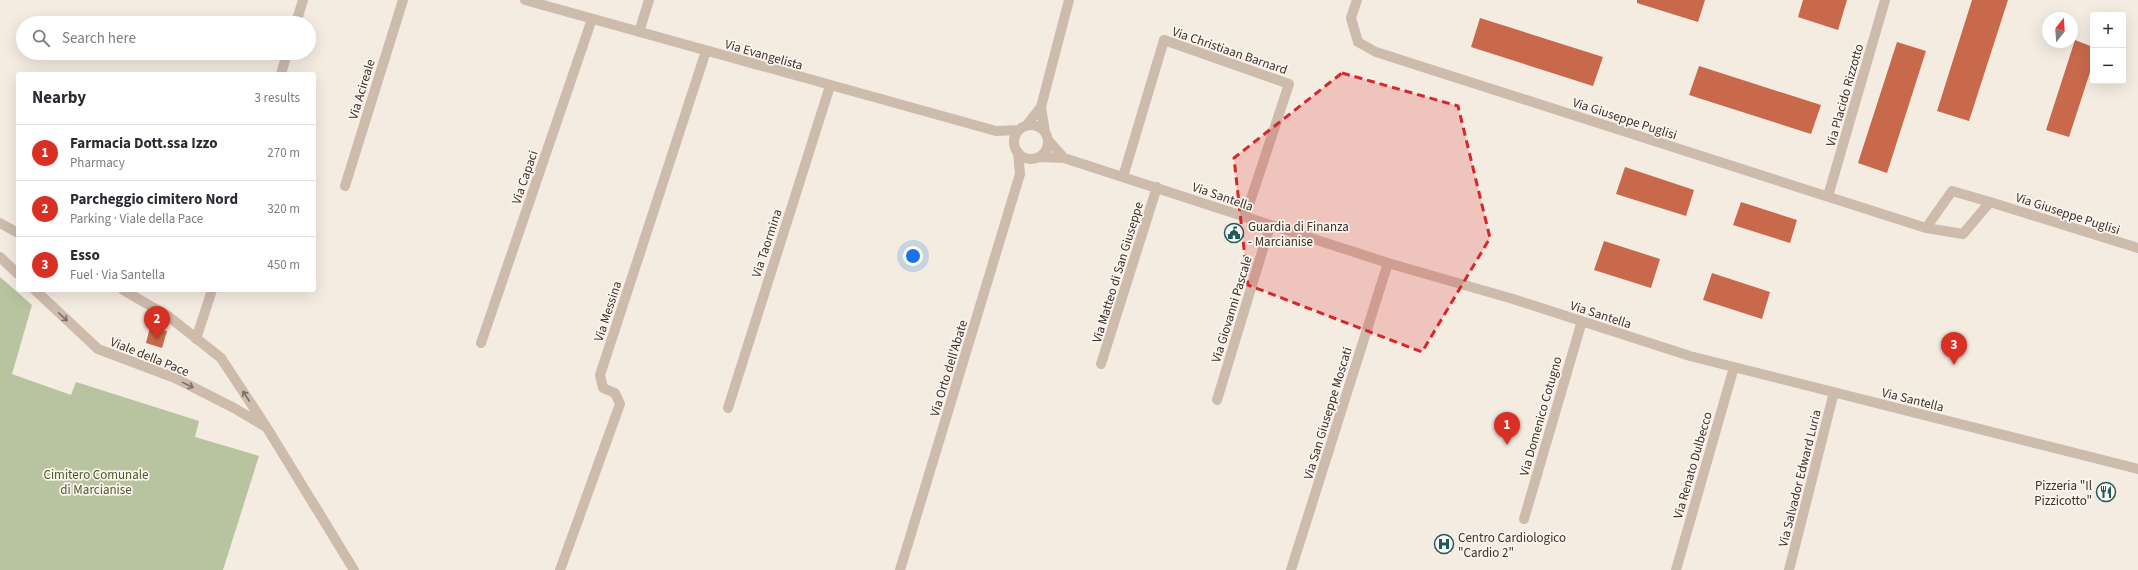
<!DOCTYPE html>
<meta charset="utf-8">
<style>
:root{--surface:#fff;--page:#f7f7f7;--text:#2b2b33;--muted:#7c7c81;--line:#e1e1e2;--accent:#d93025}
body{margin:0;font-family:"Source Sans 3",sans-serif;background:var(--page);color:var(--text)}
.controls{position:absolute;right:12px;top:12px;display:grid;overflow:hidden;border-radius:4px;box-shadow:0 4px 16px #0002}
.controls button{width:36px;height:36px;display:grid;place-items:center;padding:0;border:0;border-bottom:1px solid var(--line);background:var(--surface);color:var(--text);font:20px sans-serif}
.compass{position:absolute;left:2042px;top:12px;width:36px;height:36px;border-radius:50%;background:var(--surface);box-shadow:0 4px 16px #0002;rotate:17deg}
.you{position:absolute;left:913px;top:256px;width:14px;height:14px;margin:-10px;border:3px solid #fff;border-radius:50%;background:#1a73e8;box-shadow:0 0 0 6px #1a73e833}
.badge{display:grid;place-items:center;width:26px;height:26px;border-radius:50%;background:var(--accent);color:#fff;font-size:13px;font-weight:700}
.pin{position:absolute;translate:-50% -33px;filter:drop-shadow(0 1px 2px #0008)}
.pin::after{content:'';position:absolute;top:21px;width:14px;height:12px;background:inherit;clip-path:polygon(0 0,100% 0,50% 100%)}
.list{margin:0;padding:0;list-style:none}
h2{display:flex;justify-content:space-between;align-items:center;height:52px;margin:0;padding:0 16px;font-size:17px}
h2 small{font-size:13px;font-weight:400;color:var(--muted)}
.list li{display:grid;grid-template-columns:26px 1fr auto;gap:12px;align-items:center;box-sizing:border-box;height:56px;padding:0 16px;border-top:1px solid var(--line)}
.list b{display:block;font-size:15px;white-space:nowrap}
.list p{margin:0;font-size:13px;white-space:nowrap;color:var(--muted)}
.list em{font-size:13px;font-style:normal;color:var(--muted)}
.icon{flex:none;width:22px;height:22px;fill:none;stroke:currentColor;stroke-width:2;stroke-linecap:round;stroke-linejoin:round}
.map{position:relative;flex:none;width:2138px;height:570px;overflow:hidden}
.search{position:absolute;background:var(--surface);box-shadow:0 4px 16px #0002;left:16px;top:16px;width:300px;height:44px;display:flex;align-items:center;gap:10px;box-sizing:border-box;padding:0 14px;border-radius:22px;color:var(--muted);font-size:15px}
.panel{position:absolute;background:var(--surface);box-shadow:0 4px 16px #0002;left:16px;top:72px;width:300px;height:220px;border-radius:4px}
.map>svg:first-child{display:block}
.green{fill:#b8c4a0}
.building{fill:#c8694b}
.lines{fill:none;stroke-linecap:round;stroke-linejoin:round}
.minor{stroke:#cdbbac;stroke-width:10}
.tertiary{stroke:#cdbbac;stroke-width:10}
.oneway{stroke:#7d6f65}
.marked{fill:#d62828;fill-opacity:0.2;stroke:#d62828;stroke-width:3;stroke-dasharray:8 5;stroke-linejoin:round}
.labels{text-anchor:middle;stroke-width:3.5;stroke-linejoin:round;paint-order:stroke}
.street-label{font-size:13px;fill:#3b302b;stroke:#fbf5ee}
.poi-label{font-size:13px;fill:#3b302b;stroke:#fbf5ee;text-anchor:start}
.park-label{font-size:13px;fill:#4a5a2e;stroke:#fbf5ee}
</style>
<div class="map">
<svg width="2138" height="570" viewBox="0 0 2138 570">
<rect width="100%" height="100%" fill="#f4ebe1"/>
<path class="green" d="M0,277l32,28 -20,69 59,21 5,-13 123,39 -4,16 64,19 -36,114h-223z"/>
<path class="building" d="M1637,0h68l-7,22 -61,-19z
M1803,0h44l-9,30 -40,-13z
M1972,0h36l-39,121 -32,-10z
M1480,18l123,39 -10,29 -122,-39z
M2075,40l18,7v16l-24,74 -23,-7z
M1897,42l29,9 -39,122 -29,-10z
M1699,66l122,39 -10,29 -122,-39z
M1625,167l69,23 -8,26 -70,-22z
M1741,202l56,18 -7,23 -57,-18z
M1604,241l56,18 -9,29 -57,-18z
M1712,273l58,19 -8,27 -59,-19z
M150,327l17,4 -5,17 -16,-5z"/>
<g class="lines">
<path class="minor" d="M525,0l471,131 23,-1
M1357,0l-6,18 7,24 18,10 550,176
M296,23l7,-23
M639,32l10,-32
M281,74l6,-21
M1041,107l4,25
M1014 142a17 17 0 1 1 34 0a17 17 0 1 1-34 0Z
M1026,126l15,-19 28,-107
M1048,140l16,18
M1040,157l24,1 324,105 125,36 177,57 448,113
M1123,177l41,-137 125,44 -44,133
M345,186l58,-186
M1952,191l38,11 -27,32 -37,-6z
M1828,196l57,-196
M1990,202l148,46
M196,339l16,-49
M481,343l111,-324
M1101,364l56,-177
M1217,400l53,-174
M728,408l102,-322
M1524,519l58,-198
M560,570l60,-166 -5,-11 -12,-5 -3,-13 106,-324
M900,570l120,-396 -2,-22
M1291,570l97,-307
M1676,570l58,-203
M1789,570l45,-178"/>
<path class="tertiary" d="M0,223l18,10
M0,257l18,17
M35,290l63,59 77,29 59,30 30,18
M123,290l45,26 53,42 46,70 87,142"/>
</g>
<defs><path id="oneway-shaft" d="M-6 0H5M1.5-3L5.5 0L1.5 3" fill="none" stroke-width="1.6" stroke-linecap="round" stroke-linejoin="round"/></defs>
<g class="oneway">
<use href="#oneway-shaft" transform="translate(63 317) rotate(43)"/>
<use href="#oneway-shaft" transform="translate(188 385) rotate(26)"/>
<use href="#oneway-shaft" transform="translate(246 396) rotate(-123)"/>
</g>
<path class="marked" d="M1342,73l116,33 32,132 -68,114 -174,-67 -14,-127z"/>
<defs>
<symbol id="civic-ring" viewBox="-11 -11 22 22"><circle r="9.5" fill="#fbf5ee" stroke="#1f5a5e" stroke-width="1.5"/><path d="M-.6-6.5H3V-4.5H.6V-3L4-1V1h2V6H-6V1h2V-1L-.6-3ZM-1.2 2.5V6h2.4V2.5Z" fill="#1f5a5e"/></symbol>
<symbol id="restaurant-ring" viewBox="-11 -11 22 22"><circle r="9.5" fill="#fbf5ee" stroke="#1f5a5e" stroke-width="1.5"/><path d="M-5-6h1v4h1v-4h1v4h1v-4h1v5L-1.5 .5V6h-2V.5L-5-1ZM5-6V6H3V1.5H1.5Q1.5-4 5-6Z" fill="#1f5a5e"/></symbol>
<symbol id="hospital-ring" viewBox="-11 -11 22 22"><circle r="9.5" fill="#fbf5ee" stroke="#1f5a5e" stroke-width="1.5"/><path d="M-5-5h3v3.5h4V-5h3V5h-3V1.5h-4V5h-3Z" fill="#1f5a5e"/></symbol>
</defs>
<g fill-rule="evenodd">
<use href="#civic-ring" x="1223" y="222" width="22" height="22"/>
<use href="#restaurant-ring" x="2095" y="481" width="22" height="22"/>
<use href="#hospital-ring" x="1433" y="533" width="22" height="22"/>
</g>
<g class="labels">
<g class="street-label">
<text transform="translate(1230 50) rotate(19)" y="5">Via Christiaan Barnard</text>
<text transform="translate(764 54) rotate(16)" y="5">Via Evangelista</text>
<text transform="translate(361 89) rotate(-73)" y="5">Via Acireale</text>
<text transform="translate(1844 95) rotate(-74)" y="5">Via Placido Rizzotto</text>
<text transform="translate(1625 118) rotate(18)" y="5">Via Giuseppe Puglisi</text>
<text transform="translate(524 177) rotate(-71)" y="5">Via Capaci</text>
<text transform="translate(1223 196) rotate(19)" y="5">Via Santella</text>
<text transform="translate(2068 213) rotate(18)" y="5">Via Giuseppe Puglisi</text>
<text transform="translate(766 243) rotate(-72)" y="5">Via Taormina</text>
<text transform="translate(1117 272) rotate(-73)" y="5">Via Matteo di San Giuseppe</text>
<text transform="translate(1231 309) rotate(-73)" y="5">Via Giovanni Pascale</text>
<text transform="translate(607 311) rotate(-72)" y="5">Via Messina</text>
<text transform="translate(1601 314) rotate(18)" y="5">Via Santella</text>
<text transform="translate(150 356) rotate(22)" y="5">Viale della Pace</text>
<text transform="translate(948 368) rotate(-73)" y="5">Via Orto dell'Abate</text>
<text transform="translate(1913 399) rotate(14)" y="5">Via Santella</text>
<text transform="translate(1327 413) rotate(-73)" y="5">Via San Giuseppe Moscati</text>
<text transform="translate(1540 416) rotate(-74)" y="5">Via Domenico Cotugno</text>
<text transform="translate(1692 465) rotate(-74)" y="5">Via Renato Dulbecco</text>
<text transform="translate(1799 478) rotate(-76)" y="5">Via Salvador Edward Luria</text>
</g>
<g class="poi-label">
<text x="1248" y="231">Guardia di Finanza<tspan x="1248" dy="15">- Marcianise</tspan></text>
<text x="2092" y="490" text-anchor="end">Pizzeria "Il<tspan x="2092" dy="15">Pizzicotto"</tspan></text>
<text x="1458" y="542">Centro Cardiologico<tspan x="1458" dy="15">"Cardio 2"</tspan></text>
</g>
<g class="park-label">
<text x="96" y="479">Cimitero Comunale<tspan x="96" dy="15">di Marcianise</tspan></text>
</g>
</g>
</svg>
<div class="controls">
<button>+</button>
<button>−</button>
</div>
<svg class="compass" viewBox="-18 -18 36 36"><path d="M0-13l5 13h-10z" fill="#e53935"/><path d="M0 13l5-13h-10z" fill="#7c7c81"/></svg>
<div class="you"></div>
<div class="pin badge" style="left:1507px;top:445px">1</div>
<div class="pin badge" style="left:157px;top:339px">2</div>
<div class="pin badge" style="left:1954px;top:365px">3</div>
<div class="search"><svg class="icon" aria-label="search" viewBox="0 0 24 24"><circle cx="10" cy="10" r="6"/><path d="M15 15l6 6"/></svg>Search here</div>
<section class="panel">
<h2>Nearby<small>3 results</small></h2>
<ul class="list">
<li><span class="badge">1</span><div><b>Farmacia Dott.ssa Izzo</b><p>Pharmacy</p></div><em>270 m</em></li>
<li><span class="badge">2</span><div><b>Parcheggio cimitero Nord</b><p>Parking · Viale della Pace</p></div><em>320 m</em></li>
<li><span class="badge">3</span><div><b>Esso</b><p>Fuel · Via Santella</p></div><em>450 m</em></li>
</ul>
</section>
</div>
